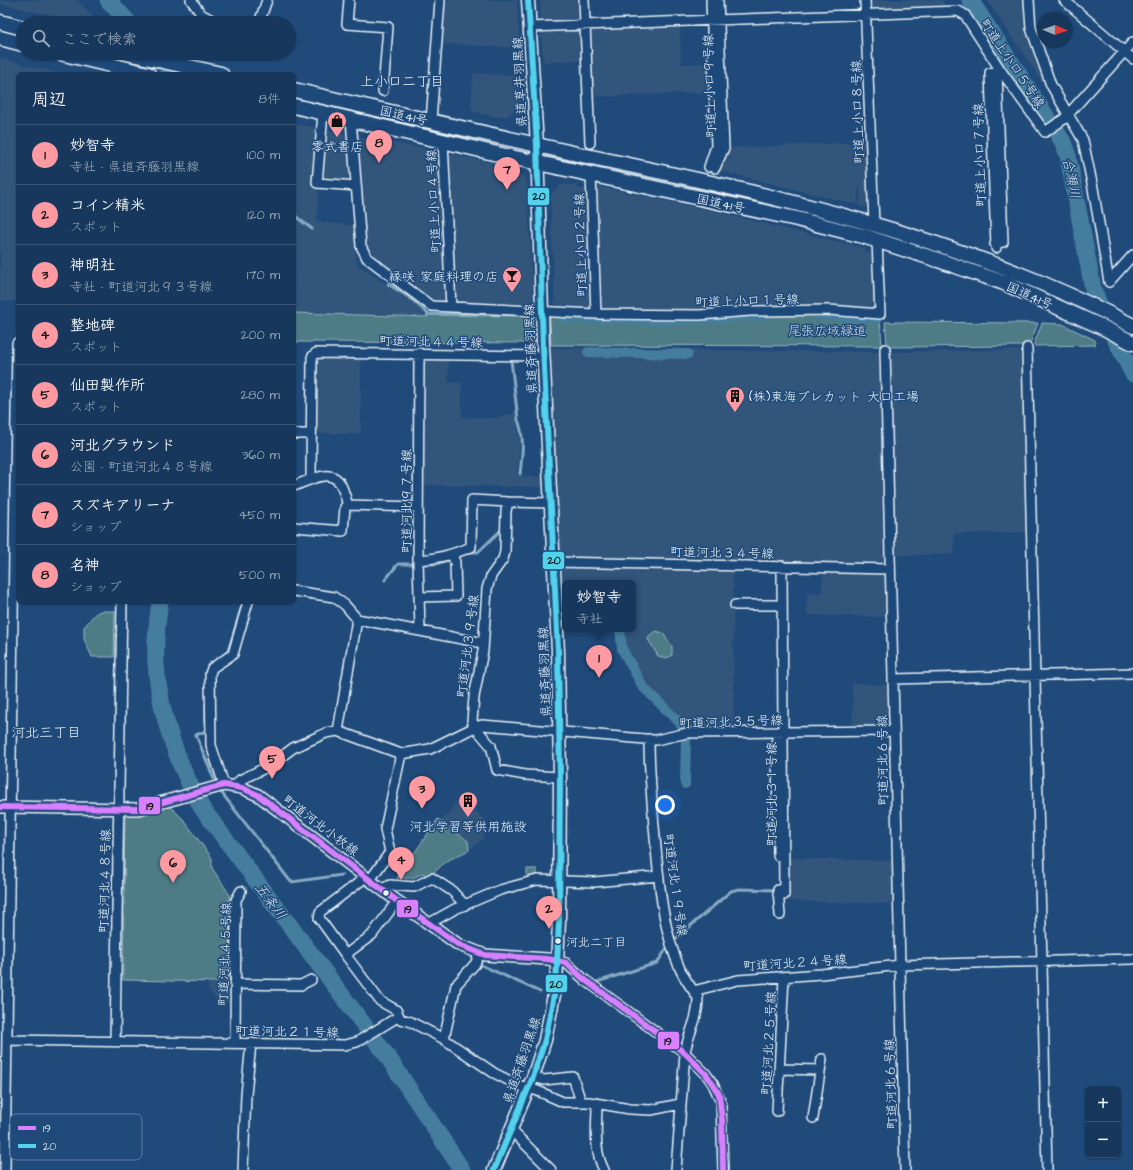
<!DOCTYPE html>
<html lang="ja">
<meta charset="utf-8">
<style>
:root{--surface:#17385c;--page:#244365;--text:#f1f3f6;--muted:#9eacbb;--line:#365272;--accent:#ff9aa2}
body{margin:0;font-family:"Architects Daughter","Klee One",sans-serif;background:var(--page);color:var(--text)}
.controls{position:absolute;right:12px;bottom:12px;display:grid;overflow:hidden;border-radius:6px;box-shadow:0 1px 3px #0004}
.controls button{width:36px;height:36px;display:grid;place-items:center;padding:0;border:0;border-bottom:1px solid var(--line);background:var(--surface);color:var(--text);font:20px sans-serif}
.compass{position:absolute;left:1037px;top:12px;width:36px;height:36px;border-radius:50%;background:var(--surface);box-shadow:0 1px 3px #0004;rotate:92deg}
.you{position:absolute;left:665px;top:805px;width:14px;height:14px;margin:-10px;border:3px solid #fff;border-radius:50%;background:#1a73e8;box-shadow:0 0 0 6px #1a73e833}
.badge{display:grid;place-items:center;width:26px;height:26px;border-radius:50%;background:var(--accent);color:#111;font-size:13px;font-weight:700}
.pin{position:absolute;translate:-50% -33px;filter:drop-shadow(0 1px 2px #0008)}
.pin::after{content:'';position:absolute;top:21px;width:14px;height:12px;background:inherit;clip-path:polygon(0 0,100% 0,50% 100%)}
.popup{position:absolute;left:562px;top:580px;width:74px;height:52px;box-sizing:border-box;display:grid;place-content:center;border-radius:6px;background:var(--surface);filter:drop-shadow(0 1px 3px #0005);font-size:13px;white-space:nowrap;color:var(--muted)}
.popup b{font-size:15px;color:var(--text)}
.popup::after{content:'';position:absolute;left:50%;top:100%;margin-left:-8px;border:8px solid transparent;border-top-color:var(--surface)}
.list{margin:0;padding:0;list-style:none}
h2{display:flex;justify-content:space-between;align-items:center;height:52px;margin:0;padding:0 16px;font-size:17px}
h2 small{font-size:13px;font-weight:400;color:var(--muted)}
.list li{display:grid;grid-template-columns:26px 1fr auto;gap:12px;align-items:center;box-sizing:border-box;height:60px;padding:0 16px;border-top:1px solid var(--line)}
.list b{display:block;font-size:15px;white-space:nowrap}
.list p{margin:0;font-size:13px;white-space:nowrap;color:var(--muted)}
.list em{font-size:13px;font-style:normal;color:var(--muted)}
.icon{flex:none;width:22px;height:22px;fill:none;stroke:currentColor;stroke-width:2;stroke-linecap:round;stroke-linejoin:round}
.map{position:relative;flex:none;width:1133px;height:1170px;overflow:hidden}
.search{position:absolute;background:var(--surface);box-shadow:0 1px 3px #0004;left:16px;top:16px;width:280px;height:44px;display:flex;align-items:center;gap:10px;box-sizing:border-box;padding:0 14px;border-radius:22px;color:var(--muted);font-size:15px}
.panel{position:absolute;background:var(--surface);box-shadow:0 1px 3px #0004;left:16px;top:72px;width:280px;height:532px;border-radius:6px}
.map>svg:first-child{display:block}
.built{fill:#32557c}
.green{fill:#4e7c86;stroke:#9bb6bf}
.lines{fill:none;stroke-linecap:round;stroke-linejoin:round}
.stream{stroke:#86abc2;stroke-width:3}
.canal{stroke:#457d9e;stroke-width:10}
.river{stroke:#457d9e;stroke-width:17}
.minor-casing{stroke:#e8f1f8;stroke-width:12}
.tertiary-casing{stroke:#e8f1f8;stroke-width:14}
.secondary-casing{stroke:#e8f1f8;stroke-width:15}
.trunk-casing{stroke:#e8f1f8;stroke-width:17}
.minor{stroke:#1f4a7a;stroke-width:9}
.tertiary{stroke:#1f4a7a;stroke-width:11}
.secondary{stroke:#1f4a7a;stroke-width:12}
.trunk{stroke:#1f4a7a;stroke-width:14}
.bus-1-casing{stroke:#1f4a7a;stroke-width:9}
.bus-2-casing{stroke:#1f4a7a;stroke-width:9}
.bus-1{stroke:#d880ff;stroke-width:6}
.bus-2{stroke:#53d2ee;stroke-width:6}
.bus-dot{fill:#e8f1f8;stroke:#1f4a7a;stroke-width:1.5}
.labels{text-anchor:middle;stroke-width:3;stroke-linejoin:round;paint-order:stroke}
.bus-label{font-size:12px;fill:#e8f1f8;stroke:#1f4a7a;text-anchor:start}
.street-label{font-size:13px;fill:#e8f1f8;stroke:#1f4a7a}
.poi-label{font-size:13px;fill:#e8f1f8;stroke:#1f4a7a}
.park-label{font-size:13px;fill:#d1dfe7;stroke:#1f4a7a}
.neighbourhood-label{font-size:14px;fill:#e8f1f8;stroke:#1f4a7a}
.water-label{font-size:14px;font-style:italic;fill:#d0e0ea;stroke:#1f4a7a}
.key{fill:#1f4a7a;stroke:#5b7ca0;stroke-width:1}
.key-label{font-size:11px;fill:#e8f1f8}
.line-badge{stroke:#1f4a7a;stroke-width:1.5}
.pale-badge-label{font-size:11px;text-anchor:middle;font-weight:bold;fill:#111}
</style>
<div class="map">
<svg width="1133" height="1170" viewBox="0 0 1133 1170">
<rect width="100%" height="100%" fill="#1f4a7a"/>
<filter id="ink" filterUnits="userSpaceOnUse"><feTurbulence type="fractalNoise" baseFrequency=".025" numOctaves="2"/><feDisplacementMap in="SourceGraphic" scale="8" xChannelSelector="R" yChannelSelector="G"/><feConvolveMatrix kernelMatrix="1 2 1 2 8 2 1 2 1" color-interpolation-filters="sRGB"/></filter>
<g filter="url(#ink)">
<path class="built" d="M0,0h77l18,19 -4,4h-4l-24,-5 -63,-14z
M446,0h71l3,48 -77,-4z
M540,0h41l1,21 -41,1z
M869,0h73l3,6 -74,3 -2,-2z
M987,0h37l4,35 21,57z
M680,26l1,38 30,-1 1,29 -121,5 -3,-65 3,-3z
M580,29l2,1 2,30 -41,2 -2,-31z
M0,58l60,16h-42v227h-18z
M473,73l49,3 1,22 -5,9 -10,9 -12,1 -25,-6z
M294,124l24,4 -5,59 6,1 -2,33 38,5 2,38 52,36 20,17 -135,-4z
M327,130l19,4 2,2 3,41 -4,5 -21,-2 -3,-5z
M360,137l78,14 2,3 7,145 -4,3 -8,-1 -58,-42 -12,-19 -8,-100z
M866,142l2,66 -8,-2v-18h-2v17l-142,-35 11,-22z
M451,154l64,14 12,13 6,119 -4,4 -67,-2 -6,-6 -8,-140z
M560,185h17v3l17,3 1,-5 105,22 165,40v3l9,4 3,53 -2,3 -159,1 -161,-2 -5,-115z
M550,348l331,4 136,-2 5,5 6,177 -74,2v20l-67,2v9l-328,-6z
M320,356l41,1v77l-44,-1v-74z
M426,358l23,1 -1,23 14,1v34l32,1 21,-5 5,29 -3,34 25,1v10l-119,-2 1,-125z
M560,564l52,1 1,3 120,-1 1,160h-47l-44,-42 -20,-36 -2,-20h12v-46h-68v7h-4z
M823,570l61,2 3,3 1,42 -81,-2v-22h15z
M852,683l38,2 1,39 -3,4 -35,1z
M459,799l27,21 -3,19 -14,11 -1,-9 -26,-20z
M787,858l108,3 1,43 -109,-3z
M223,977l4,5h2v21h-9l-12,-14v-8l9,1z"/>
<path class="green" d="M294,313l134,4 -2,-2 107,1 2,27 -241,-1z
M827,315l53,4 2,27 -331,-1 -1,-28 129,4 37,-1 36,-4z
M885,322l153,1 -9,23 -138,1 -4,-3z
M1042,323l20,1 33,16v5l-60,1 -1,-2z
M100,611h15l-1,46h-22l-8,-18v-12l11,-13z
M656,631l7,2 9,14v8l-5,3 -9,-2 -10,-17 2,-4z
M170,806l13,13 29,39v10l18,27 -1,87h-2l-4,-5 -6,5 -94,-2 2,-164c3,-2 38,-8 45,-10z
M438,819l30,22 1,9 -24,12 -16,16 -3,1 -2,-6 -12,5h-15z
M527,869h10v8l-8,2 -2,-2z"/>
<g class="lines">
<path class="stream" d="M294,215l18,14
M388,284l22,14 18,16 72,1
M511,360l7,60c7,18 4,35 2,54
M385,580l13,-16h38l35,-12h7l24,-23
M223,656l5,-5 14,-45
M206,704v27l-10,4 18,44
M221,792l70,90 51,-7
M673,941l58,-50 8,-2 37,1
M479,964l61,28
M594,983l63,-20 12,-18
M455,1170l5,-3"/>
<path class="canal" d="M818,315l59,3
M562,318l117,2 87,-5
M588,352l100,2
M620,629l2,20 21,38 43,42
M685,784l1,-46"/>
<path class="river" d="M108,0l21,23
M970,0l93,142 5,14 25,133 13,32 27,53
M155,53l18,21
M160,602c-3,20 -5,41 -4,61 3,50 22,101 46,145l186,249 74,113"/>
<defs>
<path id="minor" d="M191,0l10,14 16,9
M349,0l-2,24 41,3 -5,64
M584,0l6,143
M865,0l9,224
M1029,0l2,28 20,57 32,55 10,48 16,94 24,-27
M1064,0l69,59
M259,23l8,-23
M530,27l428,-16 7,4 36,56 44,61 19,-13 69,-77
M323,113l-6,70 39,3
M351,119l10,127 6,12 64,48 165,8 103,1 51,-4 79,-1 51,4 -3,-74
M431,121l9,-121
M443,141l8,166
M709,167l7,-21 -5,-146
M715,168l9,-20 -6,-148
M591,174l5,140
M995,244l8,-2 -6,-171
M996,248l-6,-175 11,-2
M1027,348l20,822
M885,349l20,821
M419,353l-1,207c20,-1 35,-6 53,-13l1,-47 36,2
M294,434h17
M311,479l1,-122 4,-4 227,3
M294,486c16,-6 39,-20 48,1 2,7 5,11 5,18
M551,503l-43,-1 -2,9 -1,41 -2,7 -12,17 -4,13 -4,62 -9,46 -2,24 3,6 16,19 6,24 28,5 35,2
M294,527l49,4 2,-24 2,-2 71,2
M418,560l2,70
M554,562l336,7
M294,591l40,6 11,8 12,14 126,24
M419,597l37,-1 -1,-34 -3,-7
M735,605h47
M893,679l240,-6
M338,731l19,-112
M777,733l1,123
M649,739c0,33 3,65 6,98 4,45 7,91 25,132 5,11 12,19 18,29 0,24 -10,34 -13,55l-9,117
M224,785l-13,-40 -1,-71 2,-6 21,-14 15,-52
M235,786l5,-6 29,-14 24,-18 33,-15 12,-2 63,23 29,-5 45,-22 7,-2 174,15 31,-7 207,-2
M370,880l20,-28 -5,-23 16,-75
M381,889l9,-4 24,2 18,-9 20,13 13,14
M778,890l2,25
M778,895h6l-2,-329
M397,901l-25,34 -23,17 -2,5 33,44 16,9 4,8
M428,924l27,-15 45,-19 37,-10 57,2 65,-6
M347,957l-28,-39 1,-6 46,-35
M558,961l8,2 19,17 100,73 21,21 7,10 8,18 2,68
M235,984l66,1 10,-5
M694,992l3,-2 41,-10 83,-6 79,-9 233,-6
M444,1039l12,-54 19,-21 5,-11
M8,1040l337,5 12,-3 39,-24 13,3 35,18 50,34 24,12 20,6 25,11h26l41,7 21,1 29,-6
M115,1041l7,-439
M235,1042l1,-142 5,-9
M780,1069l40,1
M533,1077l11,3 29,-3 8,25
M597,1104c0,22 -4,45 7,66
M777,1111l7,-134
M813,1118l9,-59
M511,1130l40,40
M5,1170l12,-827
M243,1170l3,-75 5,-52"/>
<path id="tertiary" d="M0,807l138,2 86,-24 18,3 16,7 139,106 62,44 26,10 63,4 10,2"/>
<path id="secondary" d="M494,1170l39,-93 12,-37 11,-55 3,-64 1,-144 -2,-126 -15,-305 -6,-201 -9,-145"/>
<path id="trunk" d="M0,22l23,6
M0,38l23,6
M60,53l88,21
M127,53l94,21
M294,90c94,22 188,43 283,64 190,40 383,81 556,172
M294,106l212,50 291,63 66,17 75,24 66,23 98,44 31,16"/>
</defs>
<use href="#minor" class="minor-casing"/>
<use href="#tertiary" class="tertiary-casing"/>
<use href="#secondary" class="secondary-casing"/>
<use href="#trunk" class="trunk-casing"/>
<use href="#minor" class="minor"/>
<use href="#tertiary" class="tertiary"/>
<use href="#secondary" class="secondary"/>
<use href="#trunk" class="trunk"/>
<defs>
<path id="bus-1" d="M0,807l138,2 86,-24 18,3 16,7 139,106 62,44 26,10 63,4 18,4 19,17 100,73 21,21 13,20 3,26 1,50"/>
<path id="bus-2" d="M494,1170l39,-93 12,-37 11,-55 3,-64 1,-144 -2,-126 -15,-305 -6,-201 -9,-145"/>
</defs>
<use href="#bus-1" class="bus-1-casing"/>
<use href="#bus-2" class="bus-2-casing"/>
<use href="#bus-1" class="bus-1"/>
<use href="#bus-2" class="bus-2"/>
</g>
</g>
<defs>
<symbol id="shop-pin" viewBox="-11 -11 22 30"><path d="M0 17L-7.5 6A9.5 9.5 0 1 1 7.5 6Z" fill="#ff9aa2" stroke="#1f4a7a"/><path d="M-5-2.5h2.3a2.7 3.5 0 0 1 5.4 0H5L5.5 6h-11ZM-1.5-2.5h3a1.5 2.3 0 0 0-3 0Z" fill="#111"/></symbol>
<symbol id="bar-pin" viewBox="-11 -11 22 30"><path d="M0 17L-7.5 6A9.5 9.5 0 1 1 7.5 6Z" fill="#ff9aa2" stroke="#1f4a7a"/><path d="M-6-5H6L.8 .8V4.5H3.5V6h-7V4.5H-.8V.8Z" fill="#111"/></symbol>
<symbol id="building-pin" viewBox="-11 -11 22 30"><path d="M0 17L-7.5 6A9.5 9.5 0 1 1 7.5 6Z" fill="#ff9aa2" stroke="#1f4a7a"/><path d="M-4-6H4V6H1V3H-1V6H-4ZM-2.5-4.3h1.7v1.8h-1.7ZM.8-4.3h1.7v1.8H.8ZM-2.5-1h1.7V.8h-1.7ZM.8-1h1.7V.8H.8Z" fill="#111"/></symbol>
</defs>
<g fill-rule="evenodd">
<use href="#shop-pin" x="326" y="110" width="22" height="30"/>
<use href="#bar-pin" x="501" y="265" width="22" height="30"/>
<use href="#building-pin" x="724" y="385" width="22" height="30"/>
<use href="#building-pin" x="457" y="790" width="22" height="30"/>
</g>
<g class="bus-dot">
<circle cx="386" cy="893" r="3.5"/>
<circle cx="558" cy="941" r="3.5"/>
</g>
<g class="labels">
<g class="bus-label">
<text x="566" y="946">河北二丁目</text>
</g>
<g class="street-label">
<text transform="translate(1013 63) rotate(56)" y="5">町道上小口５号線</text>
<text transform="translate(519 82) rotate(-93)" y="5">県道草井羽黒線</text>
<text transform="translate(709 86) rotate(-92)" y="5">町道上小口９号線</text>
<text transform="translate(857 112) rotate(-92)" y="5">町道上小口８号線</text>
<text transform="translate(404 115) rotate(13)" y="5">国道41号</text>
<text transform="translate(979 155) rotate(-92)" y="5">町道上小口７号線</text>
<text transform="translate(433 201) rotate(-93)" y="5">町道上小口４号線</text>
<text transform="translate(721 203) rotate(12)" y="5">国道41号</text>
<text transform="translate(580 245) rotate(-92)" y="5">町道上小口２号線</text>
<text transform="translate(1030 295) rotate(24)" y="5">国道41号</text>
<text transform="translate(747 300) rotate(-2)" y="5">町道上小口１号線</text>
<text transform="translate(431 341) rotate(1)" y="5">町道河北４４号線</text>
<text transform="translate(530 349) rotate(-92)" y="5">県道斉藤羽黒線</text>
<text transform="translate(406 501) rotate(-90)" y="5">町道河北９７号線</text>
<text transform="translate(722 552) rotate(1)" y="5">町道河北３４号線</text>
<text transform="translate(467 646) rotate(-83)" y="5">町道河北３９号線</text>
<text transform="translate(544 672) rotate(-92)" y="5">県道斉藤羽黒線</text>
<text transform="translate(731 721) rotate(-2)" y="5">町道河北３５号線</text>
<text transform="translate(882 760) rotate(-91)" y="5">町道河北６号線</text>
<text transform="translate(771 794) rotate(-90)" y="5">町道河北３１号線</text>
<text transform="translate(321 825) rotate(37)" y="5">町道河北小牧線</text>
<text transform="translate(104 881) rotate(-89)" y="5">町道河北４８号線</text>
<text transform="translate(676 885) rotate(82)" y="5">町道河北１９号線</text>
<text transform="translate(224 954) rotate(-88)" y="5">町道河北４５号線</text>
<text transform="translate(795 962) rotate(-4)" y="5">町道河北２４号線</text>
<text transform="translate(287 1031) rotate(1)" y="5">町道河北２１号線</text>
<text transform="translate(768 1043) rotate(-87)" y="5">町道河北２５号線</text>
<text transform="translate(521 1060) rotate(-71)" y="5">県道斉藤羽黒線</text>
<text transform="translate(890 1084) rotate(-92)" y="5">町道河北６号線</text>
</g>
<g class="poi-label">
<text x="337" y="151">零式書店</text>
<text x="498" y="281" text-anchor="end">縁咲 家庭料理の店</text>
<text x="749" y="401" text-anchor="start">(株)東海プレカット 大口工場</text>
<text x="468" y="831">河北学習等供用施設</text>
</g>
<g class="park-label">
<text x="827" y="335">尾張広域緑道</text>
</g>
<g class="neighbourhood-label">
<text x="402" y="86">上小口二丁目</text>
<text x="46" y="737">河北三丁目</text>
</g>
<g class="water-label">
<text transform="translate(1072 178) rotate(78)" y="5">合瀬川</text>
<text transform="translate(271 901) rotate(53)" y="5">五条川</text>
</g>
</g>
<rect x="10" y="1114" width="132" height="46" rx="6" class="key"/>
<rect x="18" y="1126" width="18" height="4" fill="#d880ff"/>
<rect x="18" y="1144" width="18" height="4" fill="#53d2ee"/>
<g class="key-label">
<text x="43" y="1132">19</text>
<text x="43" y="1150">20</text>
</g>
<g class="line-badge">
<rect x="527" y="187" width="23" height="19" rx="4" fill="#53d2ee"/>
<rect x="542" y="551" width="23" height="19" rx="4" fill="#53d2ee"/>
<rect x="138" y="796" width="23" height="19" rx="4" fill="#d880ff"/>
<rect x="396" y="899" width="23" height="19" rx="4" fill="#d880ff"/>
<rect x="545" y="974" width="23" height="19" rx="4" fill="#53d2ee"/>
<rect x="657" y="1031" width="23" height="19" rx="4" fill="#d880ff"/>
</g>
<g class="pale-badge-label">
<text x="539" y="200">20</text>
<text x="554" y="564">20</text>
<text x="150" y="810">19</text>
<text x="408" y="913">19</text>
<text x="556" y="988">20</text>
<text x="668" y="1045">19</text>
</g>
</svg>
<div class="controls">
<button>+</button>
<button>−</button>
</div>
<svg class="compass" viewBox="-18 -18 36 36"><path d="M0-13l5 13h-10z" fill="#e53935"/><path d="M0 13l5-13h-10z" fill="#9eacbb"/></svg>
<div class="you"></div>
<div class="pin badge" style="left:599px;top:678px">1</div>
<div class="popup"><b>妙智寺</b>寺社</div>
<div class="pin badge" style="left:549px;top:929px">2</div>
<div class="pin badge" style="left:422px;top:809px">3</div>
<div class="pin badge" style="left:401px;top:880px">4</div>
<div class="pin badge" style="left:272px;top:779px">5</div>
<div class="pin badge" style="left:173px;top:883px">6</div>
<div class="pin badge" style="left:507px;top:190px">7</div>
<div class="pin badge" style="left:379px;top:163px">8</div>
<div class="search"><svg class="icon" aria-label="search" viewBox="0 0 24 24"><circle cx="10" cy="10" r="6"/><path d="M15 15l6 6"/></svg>ここで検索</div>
<section class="panel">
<h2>周辺<small>8件</small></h2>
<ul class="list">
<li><span class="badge">1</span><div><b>妙智寺</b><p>寺社 · 県道斉藤羽黒線</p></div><em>100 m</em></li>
<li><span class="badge">2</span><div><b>コイン精米</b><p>スポット</p></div><em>120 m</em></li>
<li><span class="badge">3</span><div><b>神明社</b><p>寺社 · 町道河北９３号線</p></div><em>170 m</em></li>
<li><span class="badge">4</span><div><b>整地碑</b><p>スポット</p></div><em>200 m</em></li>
<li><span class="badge">5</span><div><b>仙田製作所</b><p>スポット</p></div><em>280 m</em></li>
<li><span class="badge">6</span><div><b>河北グラウンド</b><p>公園 · 町道河北４８号線</p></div><em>360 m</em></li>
<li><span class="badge">7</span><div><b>スズキアリーナ</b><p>ショップ</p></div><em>450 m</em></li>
<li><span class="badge">8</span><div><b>名神</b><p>ショップ</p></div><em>500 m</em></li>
</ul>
</section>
</div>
